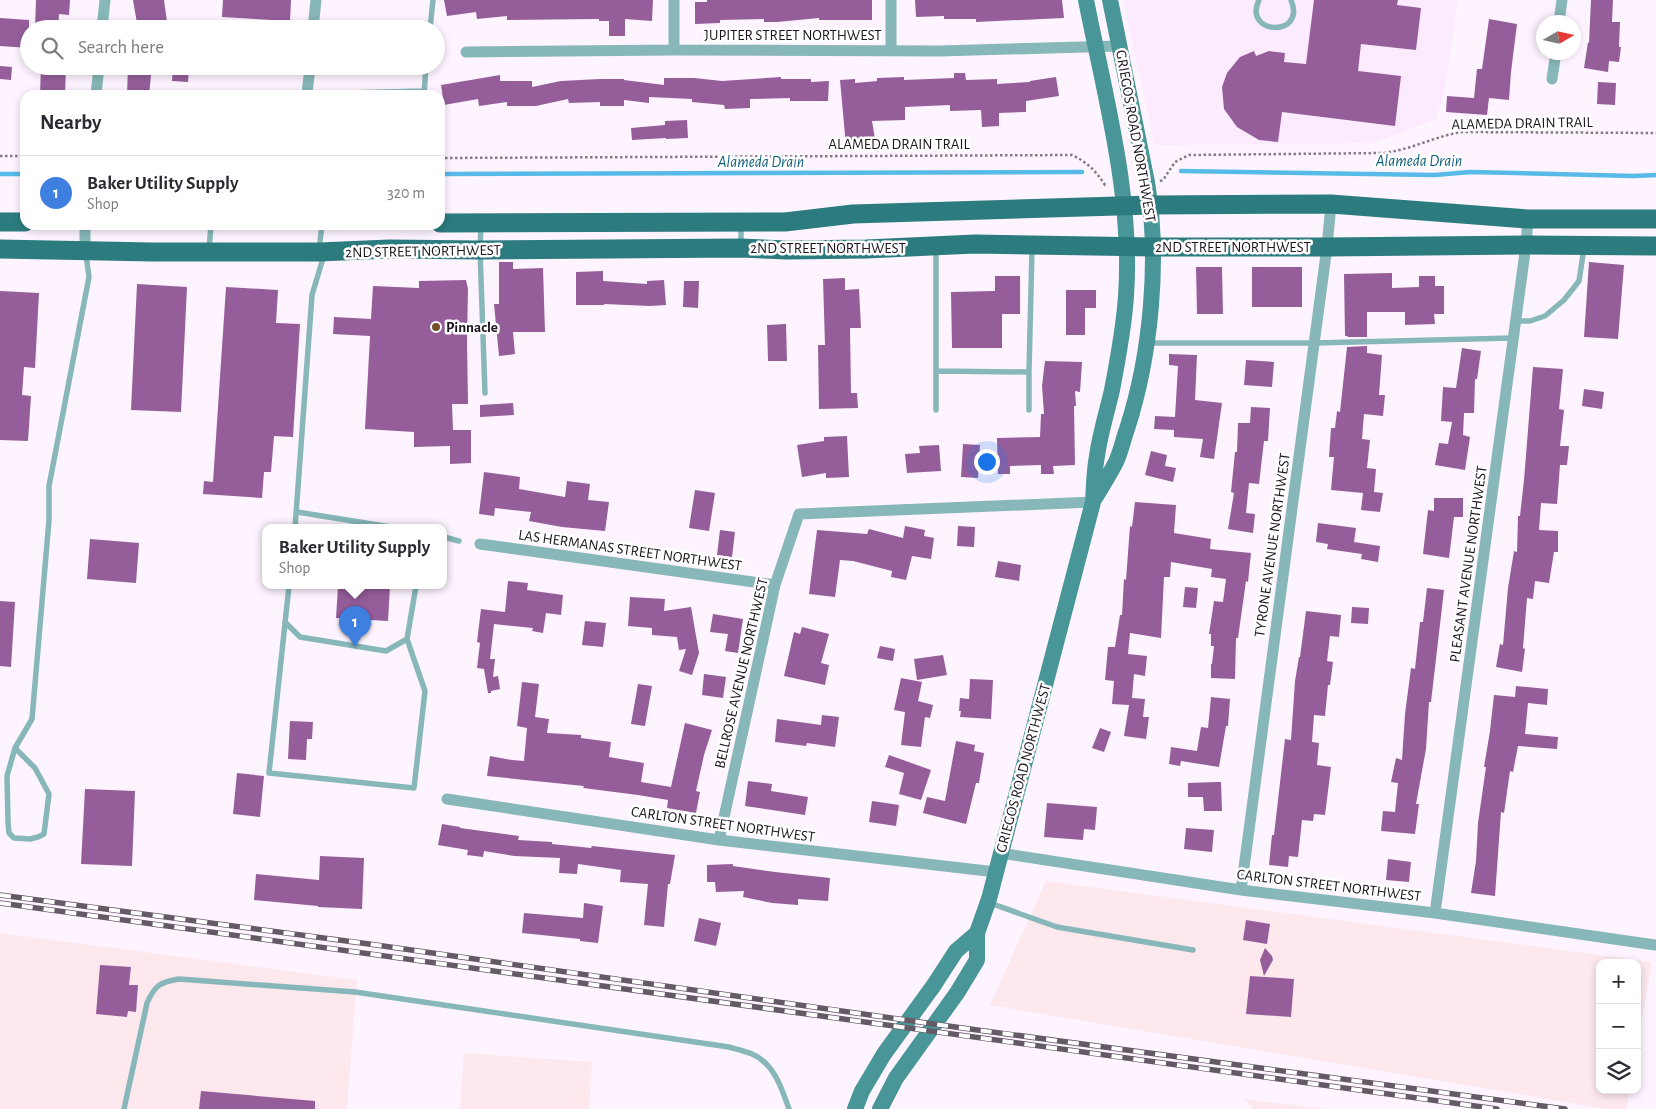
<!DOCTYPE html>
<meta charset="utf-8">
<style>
:root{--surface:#fff;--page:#f7f7f7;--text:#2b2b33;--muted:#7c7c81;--line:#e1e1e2;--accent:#735029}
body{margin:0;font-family:"Alegreya Sans",sans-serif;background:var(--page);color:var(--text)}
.controls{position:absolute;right:15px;bottom:15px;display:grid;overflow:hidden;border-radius:10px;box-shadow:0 2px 8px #0003}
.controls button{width:45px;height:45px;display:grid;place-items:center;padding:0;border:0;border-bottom:1px solid var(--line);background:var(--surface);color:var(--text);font:25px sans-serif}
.compass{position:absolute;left:1536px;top:15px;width:45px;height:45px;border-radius:50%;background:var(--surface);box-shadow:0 2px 8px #0003;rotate:81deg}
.you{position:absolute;left:986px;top:461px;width:18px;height:18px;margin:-12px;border:4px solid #fff;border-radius:50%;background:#1a73e8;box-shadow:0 0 0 8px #1a73e833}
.badge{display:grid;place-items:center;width:32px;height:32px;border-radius:50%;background:var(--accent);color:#fff;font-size:16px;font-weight:700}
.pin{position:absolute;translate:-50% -41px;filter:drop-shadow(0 1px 2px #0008)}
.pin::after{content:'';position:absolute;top:26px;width:18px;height:15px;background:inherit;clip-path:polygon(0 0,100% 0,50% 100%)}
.popup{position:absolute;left:262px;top:524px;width:185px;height:65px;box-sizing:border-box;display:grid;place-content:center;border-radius:10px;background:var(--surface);filter:drop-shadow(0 1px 4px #0005);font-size:16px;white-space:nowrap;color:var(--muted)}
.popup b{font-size:19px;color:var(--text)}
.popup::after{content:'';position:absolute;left:50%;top:100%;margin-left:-10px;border:10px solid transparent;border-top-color:var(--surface)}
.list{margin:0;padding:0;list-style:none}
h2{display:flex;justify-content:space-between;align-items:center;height:65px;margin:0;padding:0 20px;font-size:21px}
h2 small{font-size:16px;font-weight:400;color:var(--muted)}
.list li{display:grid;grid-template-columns:32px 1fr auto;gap:15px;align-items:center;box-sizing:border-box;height:75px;padding:0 20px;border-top:1px solid var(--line)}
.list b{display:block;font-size:19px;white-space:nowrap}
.list p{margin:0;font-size:16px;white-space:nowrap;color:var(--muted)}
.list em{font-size:16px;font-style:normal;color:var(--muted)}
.icon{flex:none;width:28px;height:28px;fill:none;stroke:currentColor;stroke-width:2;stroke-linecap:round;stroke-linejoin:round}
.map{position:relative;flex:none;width:1656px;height:1109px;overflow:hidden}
.search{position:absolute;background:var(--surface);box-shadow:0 2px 8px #0003;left:20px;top:20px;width:425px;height:55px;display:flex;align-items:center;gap:12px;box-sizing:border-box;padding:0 18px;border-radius:28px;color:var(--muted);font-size:19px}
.panel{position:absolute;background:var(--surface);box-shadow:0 2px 8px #0003;left:20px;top:90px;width:425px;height:140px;border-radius:15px}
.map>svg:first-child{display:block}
.built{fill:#fceafe}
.industrial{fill:#fde8ed}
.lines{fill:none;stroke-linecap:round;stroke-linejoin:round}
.stream{stroke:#58bae6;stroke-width:4.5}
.building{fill:#955e9b}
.path{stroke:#837a84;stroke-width:2.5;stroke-dasharray:2.5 2.5;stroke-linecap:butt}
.service{stroke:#87b7b8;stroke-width:5.5}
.minor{stroke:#87b7b8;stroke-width:11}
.secondary{stroke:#499698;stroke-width:16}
.primary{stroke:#2c7b7e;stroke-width:19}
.rail-casing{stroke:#645a65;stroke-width:5.5}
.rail{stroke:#fff;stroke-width:4;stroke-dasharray:11;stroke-linecap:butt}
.poi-dot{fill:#735029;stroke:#fff;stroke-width:2}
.labels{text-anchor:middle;stroke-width:5;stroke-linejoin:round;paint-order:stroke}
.street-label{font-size:15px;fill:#1d141e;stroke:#fff}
.poi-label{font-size:15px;font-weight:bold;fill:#1d141e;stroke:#fff;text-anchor:start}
.water-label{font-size:16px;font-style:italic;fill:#115f7d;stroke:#fff}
</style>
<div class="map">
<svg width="1656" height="1109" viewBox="0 0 1656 1109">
<rect width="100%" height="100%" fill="#fef4ff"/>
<path class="built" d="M1123,0h335l-14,94 -8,25 -62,24 -219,2z"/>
<path class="industrial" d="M1046,881l606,81 -15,84v-83h-37v127h30l-4,19h-20l-616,-104z
M0,933l357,47 -10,129h-347z
M464,1053l128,9 -3,47h-129z
M1244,1099l82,10h-72z"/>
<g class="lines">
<path class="stream" d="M1181,171l254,4 35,-3 163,4 23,-1
M0,174h25
M440,174l642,-2"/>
</g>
<path class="building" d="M36,0h34l-1,15 -10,-1 -1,15h-23z
M133,0h31l4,29h-30z
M223,0h68l-1,21 -68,-4z
M444,0h209l-1,21 -27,-2v17h-16v-15h-10v-2l-92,1v-4l-30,3 -1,-7 -29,4z
M707,0h165v20h-53v-2l-42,4h-13v-3l-44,1v3l-25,1v-22h12z
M915,0h147l2,18 -88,4v-3h-32v-3l-28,1z
M1314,0h84l-1,5 24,3 -5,42 -55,-6 -3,27 43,5 -6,50 -113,-14 -4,30 -19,-2 -22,-13 -13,-18 -2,-22 5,-14 13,-16 14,-6 2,5 13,-5 16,2 -1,9 22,2z
M1591,0h22l-1,22h8l-1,25h2l-2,15 -10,-1 -1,11 -24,-4 4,-26 1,1z
M0,18l29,2v28l-29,-2z
M1489,19l28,5 -6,48 -2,28 -20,-2 -2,17 -41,-3 1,-16 27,2 3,-29h5z
M0,66l12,1 -1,13 -11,-1z
M41,66h25l-1,29h-25z
M128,66h24l-3,29h-22z
M173,67l16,1 -1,14 -16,-1z
M954,73h11l1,7 31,-1v5l33,-2v-1l26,-4 3,19 -33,5v11l-27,1v13l-17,1 -1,-17 -31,1v-6l-45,2v13l-33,1 4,24 -13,2v-2l-17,1 -6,-66 15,-1v4l22,-2v-3l27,-1v3l50,-2z
M500,75v6h32v6l29,-6 39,-2h24v1l40,5v-7h30l28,3 59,-4v2h30v3l18,-1 -1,20h-38v-3l-40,1v9l-25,1 -1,-4 -32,-3v-3l-43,-2v6l-25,-3v6h-24v-4l-31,1 -1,-4 -32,7h-29v-4l-28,4 -1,-7 -34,6 -3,-20z
M1598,82l18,1 -1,22 -18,-1z
M687,120l1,18 -22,1v-1l-34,2 -1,-12 34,-3v-4z
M499,262h14v7l30,-1 2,64h-32l2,22 -16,2 -5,-52h5z
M1589,262l35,3 -6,74 -34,-2z
M1196,267h26l1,47h-26z
M1252,267h50v40h-50z
M603,271v10l44,3v-3l17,-1 2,25 -16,1 -46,-2v1h-28v-33z
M1392,273v15l27,-1v-11h16v10h9v28h-10l1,10 -30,1v-13h-38v25h-20l1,-1h-3l-1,-62z
M995,276h25v38h-18v34h-50l-1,-56 44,-1z
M845,278v12l14,-1 2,39h-11l1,65h6l1,15 -39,1 -1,-64h7l-2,-66z
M466,280l2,9 -1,52 1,63h-16l1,26h18v33l-21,1v-18l-36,1v-15l-49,-3 5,-93 -37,-2 1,-17 37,2 2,-33 46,2v-7z
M684,281h15l-1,27 -15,-1z
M137,284l50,3 -6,125 -50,-2z
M226,287l52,3 -2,33 24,1 -7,113 -19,-1 -3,36h-7l-2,26 -59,-4 1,-13 9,1z
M1066,290h30v18h-11v27h-19z
M0,291l39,2 -4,75 -11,-1 -2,28 9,1 -3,45 -28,-1z
M786,324l1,37h-19l-1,-36z
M1367,346v7l15,2 -3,40h6l-2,21 -19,-2 -2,25 8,1 -3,28 9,1 -2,23 9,1 -3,19 -19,-2 2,-17 -32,-3 3,-33h-5l2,-29h4l2,-17 3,1 7,-65z
M1462,348l19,3 -4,28h-2l-1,34h-10l-1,22 7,2 -5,33 -30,-5 4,-22 9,1 4,-22 -11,-1 2,-34 13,1z
M1169,354l28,1 -2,45 27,3 -8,56 -14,-2 3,-18 -29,-2v-7l-20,-1 1,-13 20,1 3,-51 -9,-1z
M1246,360l28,2 -2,25 -28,-2z
M1045,361l37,1 -2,30 -5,-1 1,15h-2l1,59 -22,1 1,8h-13v-9l-31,1v8h-12l-1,-36 43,-1 1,-23h3l-2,-28z
M1533,367l30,2 -4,40 5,1 -4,36h9l-2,19h-7l-3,39 -16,-1 -2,27 19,1v21h-4l-5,31 -14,-2 -2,18 -6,-1 -4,50 2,1 -3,23 -26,-5 4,-23 3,1 5,-57 6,-37 3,1 1,-36h2l4,-36z
M1584,389l20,3 -2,17 -20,-3z
M513,403l1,12 -34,2v-12z
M1251,407l19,1 -2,33h-4l-5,43 -10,-1 -3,30 9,1 -2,19 -25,-4 6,-36 -3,-1 4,-40h2l1,-29h12z
M847,436l2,41 -23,1v-5l-24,4 -5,-32 27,-4v-4z
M963,444l17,1 -2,33 -17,-1z
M939,445l2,26 -34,2 -2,-19 15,-1 -1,-7z
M1151,451l16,4 -2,11 11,2 -3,14 -28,-7z
M484,472l36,5 -1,12 46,8 2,-16 23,3 -2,16 21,2 -4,29 -43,-4 -33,-6 2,-9 -36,-4 -1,8 -15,-2z
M695,490l20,3 -6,38 -20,-3z
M1434,498h29v19h-9l-5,41 -26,-4 5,-44 6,1z
M1135,502l41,3 -2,28 37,6 -1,10 41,4 -3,29 -2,-1 -8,57h-2l-1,41 -24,-1v-14h1l2,-18h-3v-12h-2l5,-33 9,1 3,-23 -15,-2 1,-8 -41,-7 -1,15h-6l-3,61 -31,-5 -2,21 19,2 -2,20 -11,-2 -2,24 13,1 -2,18h6l-3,22 -22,-3 5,-31 -17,-1 2,-23 -9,-1 3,-33h7l5,-32h2l2,-36 2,1 4,-54 2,1z
M1318,523l38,5 -2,14 26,4 -2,16 -17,-3 1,-5 -35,-5 1,-5 -12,-2z
M905,526l20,4 -1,6 10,2 -3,21 -19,-3 -6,24 -15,-3 1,-6 -39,-10 -13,-1 -5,37 -26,-3 8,-64 50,4 2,-5 34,9z
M958,526l17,1 -1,20 -17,-1z
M720,530l15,2 -3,25 -15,-2z
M90,539l49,4 -3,40 -49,-4z
M998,561l23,4 -2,16 -24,-4z
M508,581l20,2 -1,7 36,5 -2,20 -15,-2 -3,20 -11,-2 1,-3 -39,-4 -4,35h5l-2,18 5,-1 2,13 -9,2v2h-3l-4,-24 -7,-1 3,-25 -3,-1 4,-33 24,3z
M338,586h52l-2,35 -52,-3z
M1185,587l13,1 -2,20 -13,-1z
M1427,588l17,2 -13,112h-2l-3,47 -10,55h3l-4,30 -34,-3 2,-20 12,1 3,-29 -7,-1 5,-24 6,2 3,-46 6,-46 4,1 5,-47h3z
M630,597l35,2 -1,12 27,-4 8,46 -7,22 -13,-4 7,-22 -7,1 -2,-13 -25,-2v-7l-24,-2z
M0,601l15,1 -4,65 -11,-1z
M1352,607l17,1 -1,16 -17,-1z
M1306,611l35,4 -2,22 -9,-1 -3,25 6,1 -3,23h-2l-3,31 -11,-1 -2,27 7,1 -2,22 14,2 -6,48 -11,-1 -1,7 -11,-1 -4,37 -9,-1 -1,11 -19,-2 3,-30h2l11,-96 6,1 4,-59 4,-24h1z
M713,614l30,5 -5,34 -13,-2 3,-17 -18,-2z
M585,621l21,2 -3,24 -21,-2z
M802,627l27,7 -8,29 8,2 -4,20 -41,-9 10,-44 6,2z
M880,646l15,3 -2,12 -16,-3z
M943,655l4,20 -30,5 -3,-21z
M704,674l22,3 -3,21 -21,-3z
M901,678l21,4 -4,19 15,4 -3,13 -5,-1 -4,30 -20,-2 4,-33 -11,-2z
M970,679l23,1 -2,39 -31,-2 1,-6h-2l1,-13 9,1z
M522,682l17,2 -4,33 14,2 -2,14 34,2v3l30,4 -2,15 35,6 -3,19 30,5 14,-64 27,7 -8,25 -8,36 4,1 -4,21 -29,-5 1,-8 -30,-5 -55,-7 1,-2 -97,-10 3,-20 22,4v2v-2l12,1 3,-33 -10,-2z
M638,684l14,2 -7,40 -14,-2z
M1516,686l32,3 -1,16 -19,-2 -3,31 33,3 -1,12 -39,-3 -5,26 -3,-1 -6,42 -3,-1 -6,84 -24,-3 5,-32 2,-38 8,-56h-2l6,-36 4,-36 21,2z
M1211,697l19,2 -2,27h-2l-7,41 -38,-6 -1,5 -11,-2 2,-17 26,4 4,-24 7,1z
M822,715l17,2 -4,30 -28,-4 -1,3 -31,-4 2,-23 44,6z
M290,721l23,1 -1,17h-5l-1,21 -18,-1z
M1100,728l11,4 -7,20 -12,-4z
M956,741l19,4 -1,6 10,2 -5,30h-3l-10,41 -43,-11 4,-16 18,4z
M889,755l42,15 -10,30 -22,-6 5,-21 -19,-6z
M237,773l27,3 -4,41 -27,-3z
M748,781l24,3 -1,7 37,6 -3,18 -60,-9z
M1216,782h5l1,29h-18l-1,-14h-15v-14z
M85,789l50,2 -3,75 -51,-2z
M872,801l27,4 -3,21 -27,-4z
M1047,803l50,4 -2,23 -11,-1 -1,11 -39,-3z
M442,824l18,3v1l59,8 -1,4 34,2v2l39,4 1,-2 83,9 -5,29h-2l-4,43 -20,-2 4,-41 -28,-2 1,-12 -43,-6 -1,10 -18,-1 1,-15 -46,-2 -30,-5 -1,6 -16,-2 1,-5 -30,-5z
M1186,828l28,2 -2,22 -28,-3z
M320,856l44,2 -2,51 -44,-2v-1l-64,-6 2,-26 63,6z
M1388,859l23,3 -2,20 -23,-2z
M733,864v2l42,6 55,6 -2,23 -30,-2v6l-26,-2 -29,-6 1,-6 -28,1 -1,-10h-8v-17z
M584,903l19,3 -5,37 -18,-2v-2l-58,-6 2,-20 59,5z
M699,918l22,5 -5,23 -22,-5z
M1246,920l24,4 -3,20 -24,-4z
M1265,948l7,8 1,4 -9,16 -4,-16z
M100,965l31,2 -2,18h9l-2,27 -8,-1 -1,6 -31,-3z
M1250,976l44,3 -3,38 -45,-3z
M201,1091l114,10v8h-116z"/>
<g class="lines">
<path class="path" d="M0,156h25
M440,158l632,-3c15,7 24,16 33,30h2
M1160,181l3,-1 12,-18 14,-7 194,-2c28,-3 52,-17 79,-21l194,1"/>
<path class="service" d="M1259,0c-17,35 48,38 32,0
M430,29l3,-29
M307,94l117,-3
M424,95l2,-29
M481,225l-1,25 5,143
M741,246v-21
M936,248v123l93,1 3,-123
M209,250l2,-25
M319,250l3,-25
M1516,321h14l15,-5 19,-16 15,-19 5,-33
M1148,343h166l199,-5
M1029,372v38
M936,410v-39
M297,512l100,16
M295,528l17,-233 12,-40
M444,537l15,4
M289,586l-20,187 145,15 11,-97 -18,-52
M285,622l15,15 86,14 21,-12 9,-53
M15,748l20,20 14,26 -5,40 -6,3 -8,2 -16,-1 -5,-5 -1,-11 -1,-46 8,-28 17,-29 17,-199v-34l40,-209 -3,-22
M990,903l67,24 136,23
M124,1109l23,-106c8,-18 13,-21 32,-24l176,13 374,55c7,2 16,4 23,7 22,9 30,35 37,55"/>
<path class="minor" d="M674,0v50
M1559,22l3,-22
M102,29l3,-29
M313,29l3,-29
M891,51v-51
M466,52l208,-2 265,1 181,-5
M1552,79l4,-27
M307,94l3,-28
M96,95l3,-29
M85,250v-25
M480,544l295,41
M447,799l272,41 277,32
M719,840l56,-255 24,-71 294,-12
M1000,853l241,37 194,23 220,32
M1241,890l86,-643 4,-43
M1435,913l91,-668 2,-26"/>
<path class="secondary" d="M1095,498c7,-12 15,-24 21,-36 5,-11 7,-22 11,-33 24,-74 33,-170 20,-247l-37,-182
M855,1109l7,-18 22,-37 50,-69 22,-34 21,-18
M880,1109l16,-31 61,-85 20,-33v-27l12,-34 104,-397c1,-15 1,-31 4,-46 3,-22 10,-44 15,-66 6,-31 12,-63 14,-94 7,-100 -21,-199 -40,-296"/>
<path class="primary" d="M0,222h25
M440,223l345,-1 68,-8 298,-9 180,-1 197,15h128
M0,249l152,3h167l70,-3 91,1 261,-2 46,2 79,-1 109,-5 178,3h174l199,-2 130,1"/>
<defs>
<path id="rail" d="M0,895l369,49 579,82 617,83
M0,903l1497,206"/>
</defs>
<use href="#rail" class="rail-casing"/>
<use href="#rail" class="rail"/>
</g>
<circle class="poi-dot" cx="436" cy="327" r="5"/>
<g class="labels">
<g class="street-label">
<text x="793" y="40">JUPITER STREET NORTHWEST</text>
<text transform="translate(1522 123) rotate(-1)" y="5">ALAMEDA DRAIN TRAIL</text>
<text transform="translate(1136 136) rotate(80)" y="5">GRIEGOS ROAD NORTHWEST</text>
<text x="899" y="149">ALAMEDA DRAIN TRAIL</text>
<text x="1233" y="252">2ND STREET NORTHWEST</text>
<text x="828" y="253">2ND STREET NORTHWEST</text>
<text transform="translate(423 251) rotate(-1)" y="5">2ND STREET NORTHWEST</text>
<text transform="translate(1272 545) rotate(-82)" y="5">TYRONE AVENUE NORTHWEST</text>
<text transform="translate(630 550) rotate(8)" y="5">LAS HERMANAS STREET NORTHWEST</text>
<text transform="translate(1468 564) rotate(-82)" y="5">PLEASANT AVENUE NORTHWEST</text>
<text transform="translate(741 673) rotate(-77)" y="5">BELLROSE AVENUE NORTHWEST</text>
<text transform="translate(1023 768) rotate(-75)" y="5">GRIEGOS ROAD NORTHWEST</text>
<text transform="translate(723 824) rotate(8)" y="5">CARLTON STREET NORTHWEST</text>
<text transform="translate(1329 885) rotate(7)" y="5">CARLTON STREET NORTHWEST</text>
</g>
<g class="poi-label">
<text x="446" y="332">Pinnacle</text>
</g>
<g class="water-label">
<text x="1419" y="166">Alameda Drain</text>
<text x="761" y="167">Alameda Drain</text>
</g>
</g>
</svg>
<div class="controls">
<button>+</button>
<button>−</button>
<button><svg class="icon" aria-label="layers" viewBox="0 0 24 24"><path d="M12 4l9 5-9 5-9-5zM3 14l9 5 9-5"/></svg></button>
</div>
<svg class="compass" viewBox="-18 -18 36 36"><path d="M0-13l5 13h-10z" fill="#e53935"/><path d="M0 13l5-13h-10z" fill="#7c7c81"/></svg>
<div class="you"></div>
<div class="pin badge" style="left:355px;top:647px;background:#3f7fe0">1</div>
<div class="popup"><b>Baker Utility Supply</b>Shop</div>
<div class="search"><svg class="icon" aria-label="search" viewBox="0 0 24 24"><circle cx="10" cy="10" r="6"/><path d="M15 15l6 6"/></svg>Search here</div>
<section class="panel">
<h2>Nearby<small></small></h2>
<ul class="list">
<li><span class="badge" style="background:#3f7fe0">1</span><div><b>Baker Utility Supply</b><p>Shop</p></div><em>320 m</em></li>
</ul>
</section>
</div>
